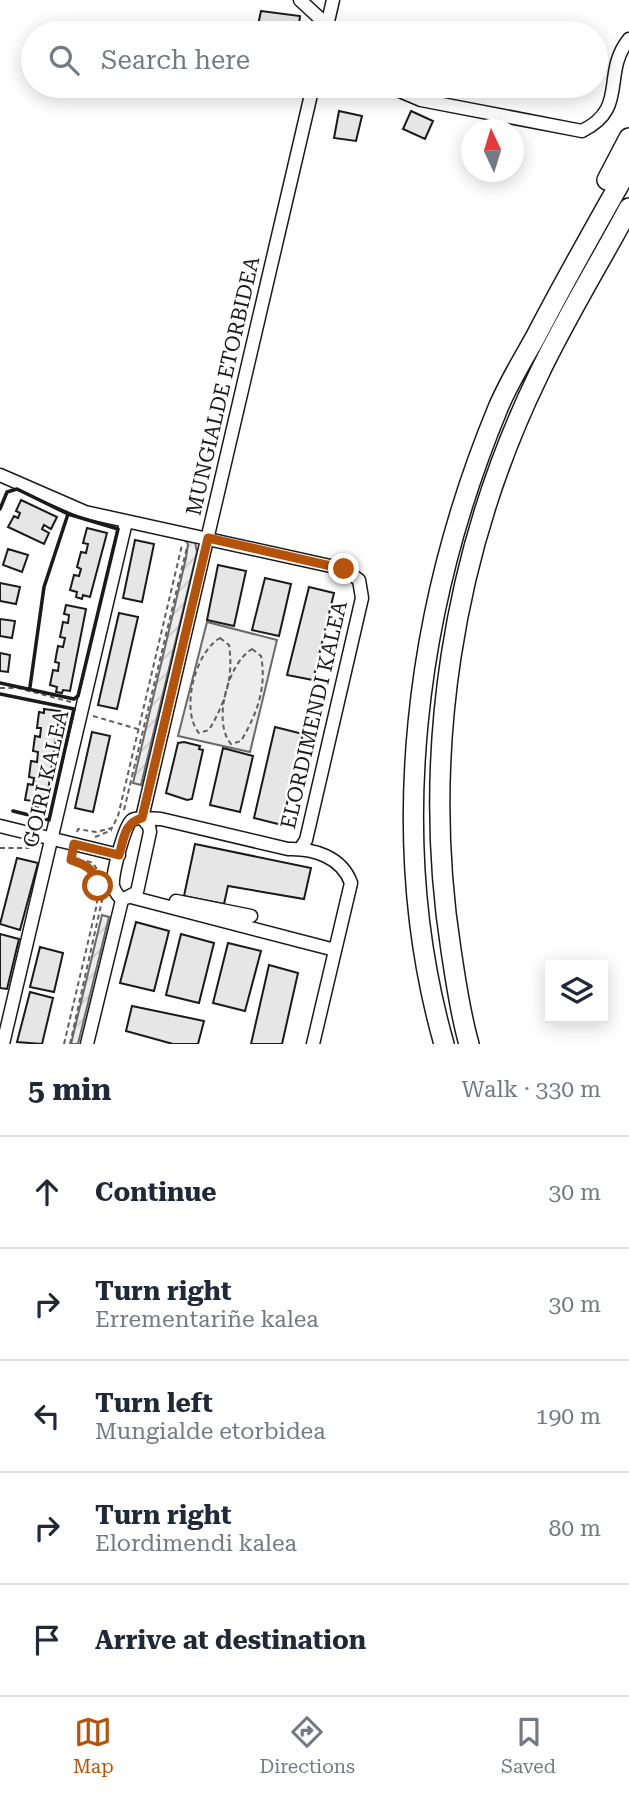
<!DOCTYPE html>
<meta charset="utf-8">
<style>
:root{--surface:#fff;--page:#f2f2f3;--text:#1f2937;--muted:#747a83;--line:#e0e1e3;--accent:#b45309}
body{margin:0;font-family:"Roboto Serif",serif;background:var(--page);color:var(--text)}
.controls{position:absolute;right:21px;bottom:21px;display:grid;overflow:hidden;border-radius:0px;box-shadow:0 4px 18px #0003}
.controls button{width:63px;height:63px;display:grid;place-items:center;padding:0;border:0;border-bottom:2px solid var(--line);background:var(--surface);color:var(--text);font:35px sans-serif}
.compass{position:absolute;left:461px;top:119px;width:63px;height:63px;border-radius:50%;background:var(--surface);box-shadow:0 4px 18px #0003;rotate:356deg}
.stop{position:absolute;width:21px;height:21px;margin:-16px;border:5px solid #b45309;border-radius:50%;background:#fff}
.stop.end{background:#b45309;border-color:#fff;box-shadow:0 2px 7px #0008}
.list{margin:0;padding:0;list-style:none}
h2{display:flex;justify-content:space-between;align-items:center;height:91px;margin:0;padding:0 28px;font-size:30px}
h2 small{font-size:23px;font-weight:400;color:var(--muted)}
.list li{display:grid;grid-template-columns:46px 1fr auto;gap:21px;align-items:center;box-sizing:border-box;height:112px;padding:0 28px;border-top:2px solid var(--line)}
.list b{display:block;font-size:26px;white-space:nowrap}
.list p{margin:0;font-size:23px;white-space:nowrap;color:var(--muted)}
.list em{font-size:23px;font-style:normal;color:var(--muted)}
.icon{flex:none;width:38px;height:38px;fill:none;stroke:currentColor;stroke-width:2;stroke-linecap:round;stroke-linejoin:round}
.map{position:relative;flex:none;width:629px;height:1044px;overflow:hidden}
.search{position:absolute;background:var(--surface);box-shadow:0 4px 18px #0003;left:21px;right:21px;top:21px;height:77px;display:flex;align-items:center;gap:18px;box-sizing:border-box;padding:0 24px;border-radius:38px;color:var(--muted);font-size:26px}
.sheet{height:651px;background:var(--surface)}
nav{display:flex;justify-content:space-around;align-items:center;box-sizing:border-box;height:98px;border-top:2px solid var(--line);background:var(--surface);font-size:19px;color:var(--muted)}
nav a{display:grid;justify-items:center;gap:4px}
nav .on{color:var(--accent)}
.map>svg:first-child{display:block}
.park{fill:#ededed;stroke:#6a6a6a;stroke-width:2}
.garden{fill:url(#garden-furrows);stroke:#6a6a6a;stroke-width:2}
.building{fill:#e6e6e6;stroke:#1a1a1a;stroke-width:2}
.lines{fill:none;stroke-linecap:round;stroke-linejoin:round}
.minor-casing{stroke:#1a1a1a;stroke-width:15}
.highway-casing{stroke:#1a1a1a;stroke-width:22}
.path{stroke:#5f5f5f;stroke-width:2;stroke-dasharray:5 3.5;stroke-linecap:butt}
.minor{stroke:#fff;stroke-width:12}
.highway{stroke:#fff;stroke-width:19}
.wall{stroke:#1a1a1a;stroke-width:3.5}
.route{stroke:#b45309;stroke-width:9}
.labels{text-anchor:middle;stroke-width:5;stroke-linejoin:round;paint-order:stroke}
.street-label{font-size:21px;fill:#1a1a1a;stroke:#fff}
</style>
<div class="map">
<svg width="629" height="1044" viewBox="0 0 629 1044">
<defs>
<pattern id="garden-furrows" width="10" height="10" patternUnits="userSpaceOnUse" patternTransform="scale(1.75)"><rect width="10" height="10" fill="#ededed"/><path d="M-1 1l2-2M0 10L10 0M9 11l2-2" fill="none" stroke="#cbcbcb"/></pattern>
</defs>
<rect width="100%" height="100%" fill="#fff"/>
<path class="park" d="M207,622l70,18 -27,112 -72,-16z"/>
<path class="garden" d="M184,539l11,3 2,10 -56,233 -8,-2 53,-225 2,-14z
M102,915l7,2 -31,127h-7z"/>
<path class="building" d="M261,11l39,5 -2,17h-46l1,-4 4,1z
M339,111l23,5 -6,25 -22,-3z
M411,111l22,10 -8,18 -22,-10z
M21,500l36,17 -6,12 -7,-4 -2,4 7,4 -5,11 -36,-17 6,-11 4,2 2,-5 -4,-2z
M87,528l20,5 -17,64 -7,-2 -1,4 -6,-2 1,-5 -7,-2 4,-15 5,1 2,-7 -4,-2 4,-15 5,1 2,-9 -5,-1z
M135,540l19,4 -12,58 -19,-4z
M8,549l20,6 -6,17 -19,-7z
M218,565l28,6 -12,55 -27,-6z
M265,578l26,6 -12,52 -27,-6z
M0,583l20,4 -4,17 -16,-3z
M309,587l25,6 -21,87 -26,-5z
M66,605l20,4 -16,82 -7,-1 -1,3 -6,-1 1,-5 -7,-2 3,-15 5,1 1,-8 -4,-1 3,-16 5,1 2,-9 -5,-1 3,-15 5,1 1,-8 -5,-1z
M119,613l19,4 -21,92 -19,-4z
M0,619l15,2 -3,17 -12,-2z
M0,653l10,2 -2,17 -8,-1z
M44,709l16,2 -14,94 -8,-1v3l-6,-1 1,-5 -8,-1 3,-16 5,1 1,-7 -5,-1 2,-16 6,1 1,-10 -5,-1 2,-15 5,1 1,-9h-4l2,-16 5,1z
M275,727l28,7 -21,91 -28,-7z
M92,732l18,4 -17,76 -18,-4z
M184,742l16,4 -1,3 4,1 -11,49 -5,1 -21,-7 12,-50z
M223,748l30,8 -13,56 -30,-7z
M195,844l116,24 -7,31 -76,-13 -4,18 -40,-8z
M17,858l21,5 -18,67 -20,-6z
M136,922l33,9 -15,60 -34,-8z
M0,934l19,5 -12,50 -7,-1z
M181,934l33,9 -15,60 -33,-8z
M228,943l33,8 -16,60 -32,-8z
M40,947l23,6 -9,39 -24,-5z
M269,965l29,8 -16,71h-31z
M30,992l23,6 -11,46 -25,-2z
M132,1006l72,15 -6,23h-25l-47,-13z"/>
<g class="lines">
<defs>
<path id="minor" d="M300,0l27,25
M326,30l7,-30
M388,86l33,14 161,31c47,-23 19,-57 47,-92
M0,475l85,37 259,57 15,11 3,18 -56,242 -6,9
M142,818l171,-732
M0,826l119,29
M131,897l204,53
M126,898l11,-6 13,-60 -1,-6 -7,-8
M122,900c-4,-5 -8,-8 -9,-15 -1,-9 11,-60 19,-65 8,-4 21,-1 29,-1l127,30c25,-1 54,8 63,34l-38,161
M176,901l75,15
M3,1044l123,-522
M87,1044l35,-144"/>
<path id="highway" d="M607,180l22,-42
M444,1044c-59,-208 -28,-438 54,-636 10,-24 24,-47 37,-70 30,-58 62,-114 94,-171
M469,1044c-9,-31 -13,-62 -18,-94 -30,-194 1,-397 87,-574 27,-57 61,-112 91,-168"/>
</defs>
<use href="#minor" class="minor-casing"/>
<use href="#highway" class="highway-casing"/>
<path class="path" d="M220,638l9,7c5,32 -4,58 -20,85l-10,3c-19,-22 -4,-81 21,-95z
M252,649l9,7c6,31 -4,58 -20,85l-10,3c-19,-22 -3,-81 21,-95z
M0,688h18l53,14
M93,716l48,14
M124,810l63,-263
M77,832l1,-3 18,3 16,-4 6,-12 64,-271
M95,837l17,-7
M0,848h34
M87,861l6,2 8,13
M64,1044l33,-140 -2,-31 -24,-15
M70,1044l33,-148"/>
<use href="#minor" class="minor"/>
<use href="#highway" class="highway"/>
<path class="wall" d="M0,509l7,-17 10,-3 51,25 50,15 -40,167 -4,3 -74,-16
M30,687l14,-100 24,-73
M0,694l74,15 -25,111 -36,-9"/>
</g>
<g class="lines">
<path class="route" d="M98,886c-4,-17 -11,-21 -27,-26l3,-16 45,11c5,-16 5,-32 23,-37l66,-280 136,31"/>
</g>
<g class="labels">
<g class="street-label">
<text transform="translate(223 386) rotate(-77)" y="7">MUNGIALDE ETORBIDEA</text>
<text transform="translate(314 715) rotate(-77)" y="7">ELORDIMENDI KALEA</text>
<text transform="translate(46 779) rotate(-77)" y="7">GOIRI KALEA</text>
</g>
</g>
</svg>
<div class="controls">
<button><svg class="icon" aria-label="layers" viewBox="0 0 24 24"><path d="M12 4l9 5-9 5-9-5zM3 14l9 5 9-5"/></svg></button>
</div>
<svg class="compass" viewBox="-18 -18 36 36"><path d="M0-13l5 13h-10z" fill="#e53935"/><path d="M0 13l5-13h-10z" fill="#747a83"/></svg>
<div class="stop" style="left:98px;top:886px"></div>
<div class="stop end" style="left:344px;top:569px"></div>
<div class="search"><svg class="icon" aria-label="search" viewBox="0 0 24 24"><circle cx="10" cy="10" r="6"/><path d="M15 15l6 6"/></svg>Search here</div>
</div>
<section class="sheet">
<h2>5 min<small>Walk · 330 m</small></h2>
<ul class="list">
<li><svg class="icon" aria-label="ahead" viewBox="0 0 24 24"><path d="M12 20V5M6 11l6-6 6 6"/></svg><div><b>Continue</b></div><em>30 m</em></li>
<li><svg class="icon" aria-label="right" viewBox="0 0 24 24"><path d="M7 20v-9h11M14 6l5 5-5 5"/></svg><div><b>Turn right</b><p>Errementariñe kalea</p></div><em>30 m</em></li>
<li><svg class="icon" aria-label="left" viewBox="0 0 24 24"><path d="M17 20v-9H6M10 6l-5 5 5 5"/></svg><div><b>Turn left</b><p>Mungialde etorbidea</p></div><em>190 m</em></li>
<li><svg class="icon" aria-label="right" viewBox="0 0 24 24"><path d="M7 20v-9h11M14 6l5 5-5 5"/></svg><div><b>Turn right</b><p>Elordimendi kalea</p></div><em>80 m</em></li>
<li><svg class="icon" aria-label="arrive" viewBox="0 0 24 24"><path d="M6 21V4h12l-3 4 3 4H6"/></svg><div><b>Arrive at destination</b></div></li>
</ul>
</section>
<nav>
<a class="on"><svg class="icon" aria-label="map" viewBox="0 0 24 24"><path d="M3 6l6-2 6 2 6-2v14l-6 2-6-2-6 2zM9 4v14M15 6v14"/></svg>Map</a>
<a><svg class="icon" aria-label="directions" viewBox="0 0 24 24"><path d="M12 3l9 9-9 9-9-9zM9 14v-3h6M13 9l2 2-2 2"/></svg>Directions</a>
<a><svg class="icon" aria-label="saved" viewBox="0 0 24 24"><path d="M7 4h10v16l-5-4-5 4z"/></svg>Saved</a>
</nav>
